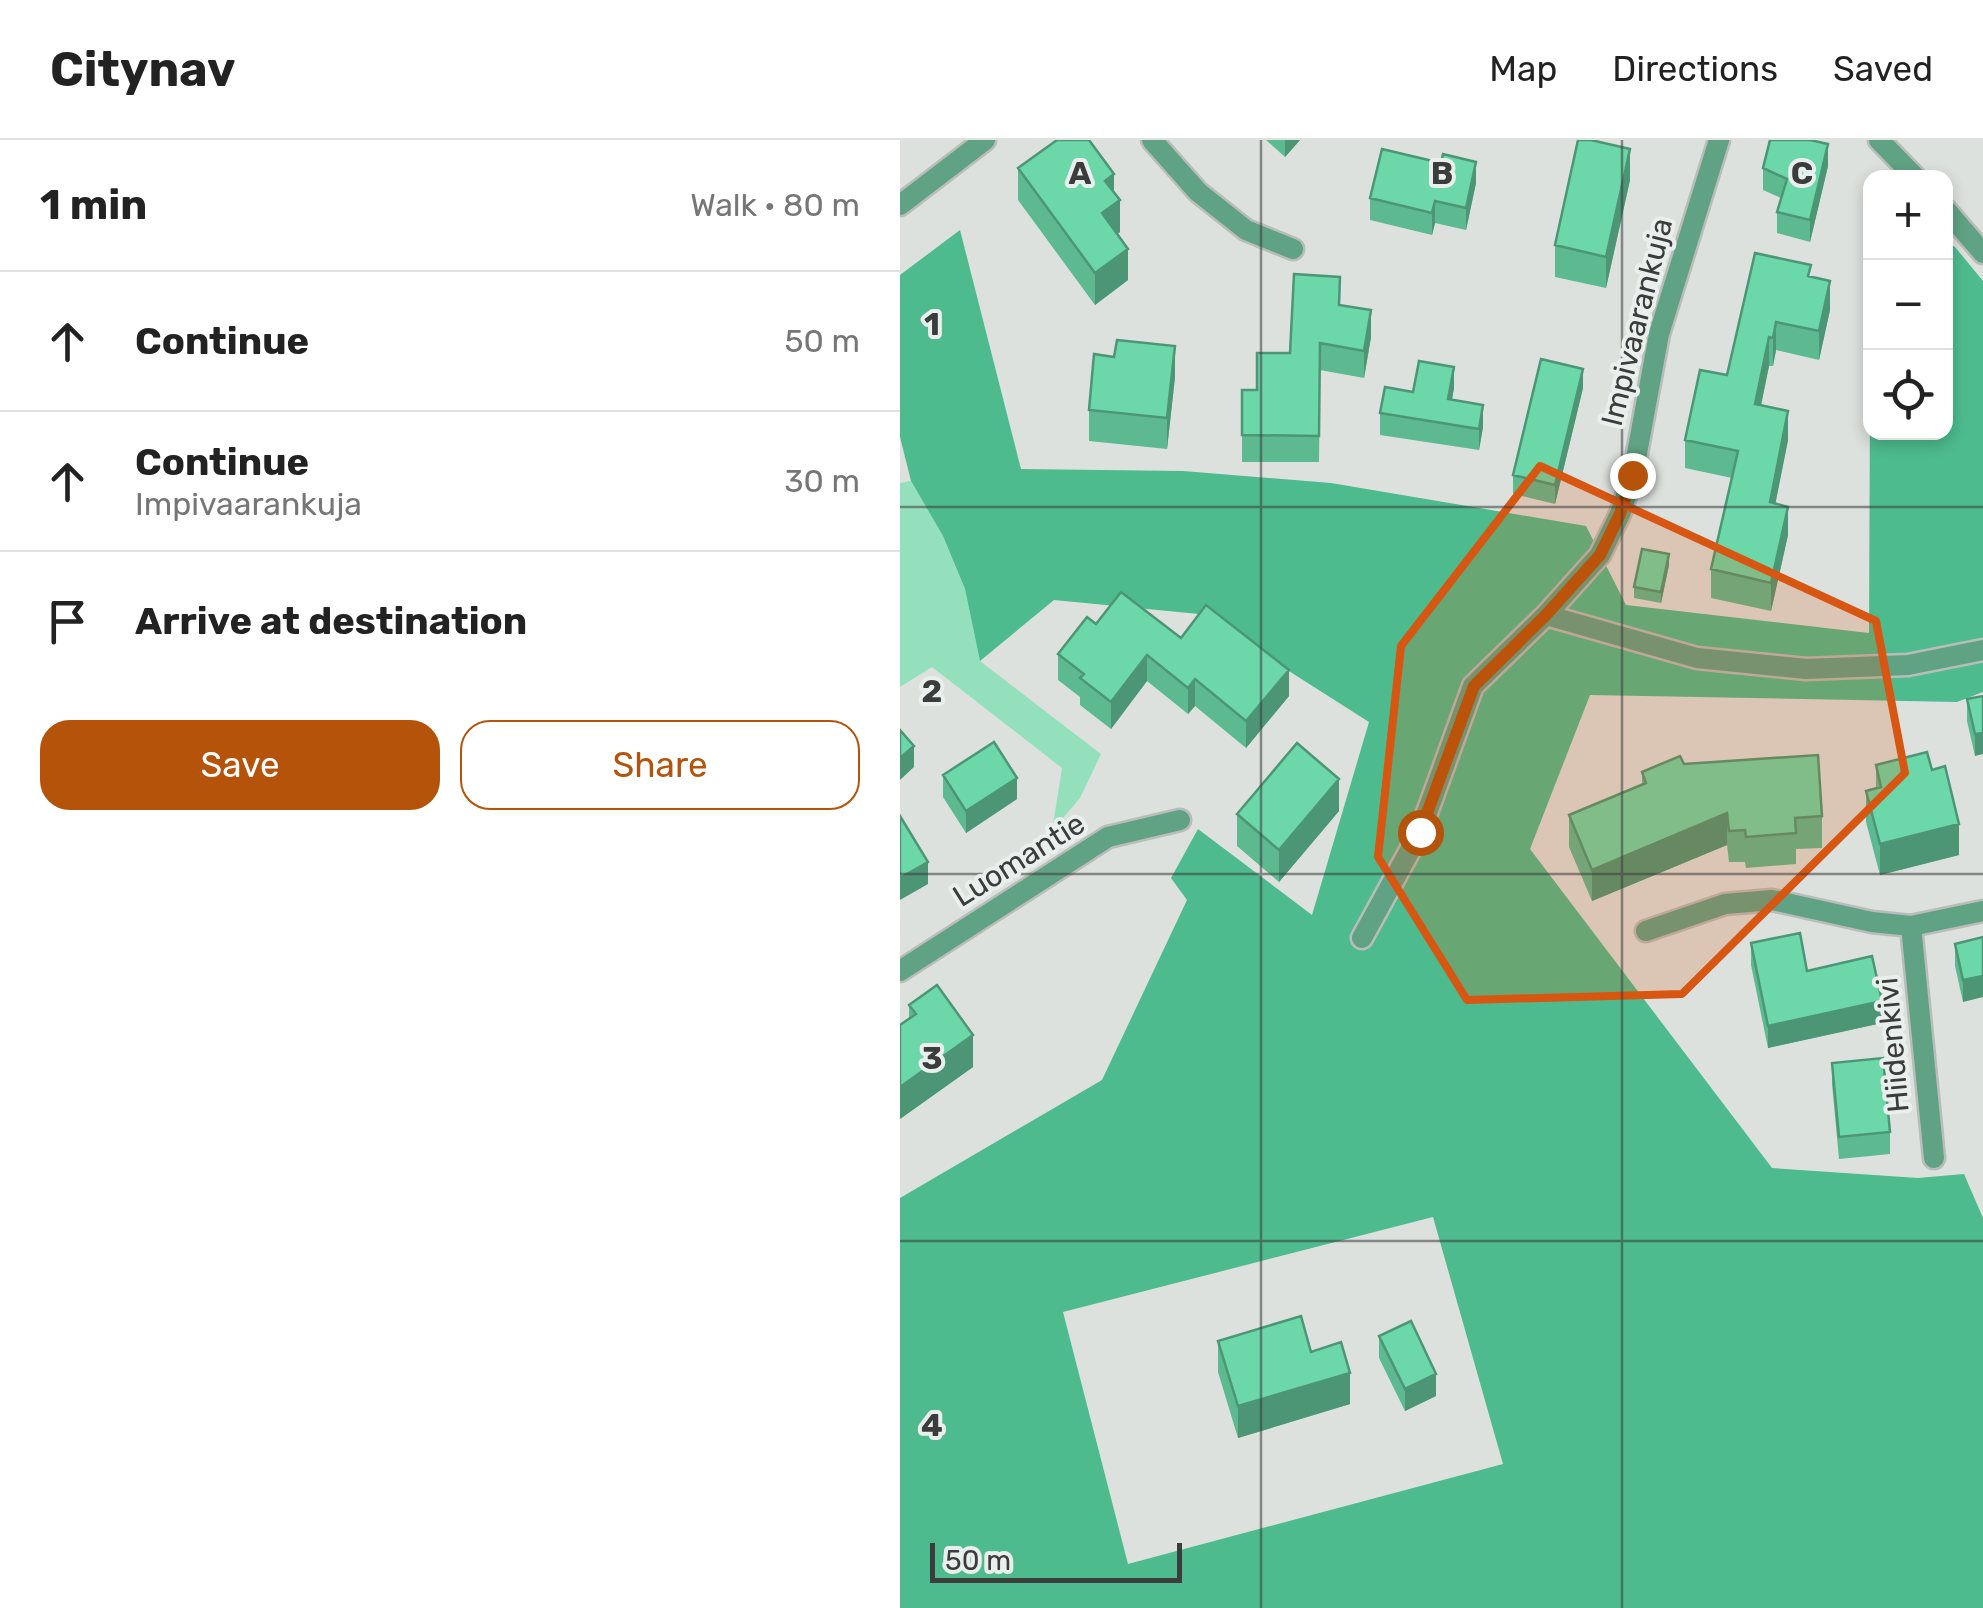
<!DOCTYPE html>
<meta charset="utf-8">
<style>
:root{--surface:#fff;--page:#f2f2f2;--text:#222;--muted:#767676;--line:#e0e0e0;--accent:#b45309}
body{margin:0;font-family:Rubik,sans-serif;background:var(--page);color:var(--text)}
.controls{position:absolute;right:30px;top:30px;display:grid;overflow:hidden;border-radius:20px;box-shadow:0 5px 15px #0003}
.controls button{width:90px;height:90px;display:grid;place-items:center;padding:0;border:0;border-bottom:2px solid var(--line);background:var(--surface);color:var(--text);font:50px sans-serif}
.scale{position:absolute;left:30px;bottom:25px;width:252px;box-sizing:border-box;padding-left:10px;border:5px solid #3b3d3c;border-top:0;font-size:28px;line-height:35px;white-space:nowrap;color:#3b3d3c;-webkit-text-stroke:8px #e9efec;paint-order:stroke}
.stop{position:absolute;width:30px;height:30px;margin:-22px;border:8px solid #b45309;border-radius:50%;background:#fff}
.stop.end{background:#b45309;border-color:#fff;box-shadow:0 2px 10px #0008}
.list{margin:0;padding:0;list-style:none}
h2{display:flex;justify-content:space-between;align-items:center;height:130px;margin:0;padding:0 40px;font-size:42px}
h2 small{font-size:32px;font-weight:400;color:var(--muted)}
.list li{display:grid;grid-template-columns:65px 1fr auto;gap:30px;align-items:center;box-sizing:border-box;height:140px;padding:0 40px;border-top:2px solid var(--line)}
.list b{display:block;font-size:38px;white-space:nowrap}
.list p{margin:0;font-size:32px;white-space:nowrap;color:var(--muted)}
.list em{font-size:32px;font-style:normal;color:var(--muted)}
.actions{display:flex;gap:20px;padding:30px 40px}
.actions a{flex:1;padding:22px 0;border:2px solid var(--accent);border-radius:30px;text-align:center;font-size:35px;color:var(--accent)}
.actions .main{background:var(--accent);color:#fff}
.icon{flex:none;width:55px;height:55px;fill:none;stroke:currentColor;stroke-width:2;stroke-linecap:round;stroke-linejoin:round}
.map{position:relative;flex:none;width:1083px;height:1468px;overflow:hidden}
header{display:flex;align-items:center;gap:60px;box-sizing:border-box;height:140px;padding:0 50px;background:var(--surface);border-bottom:2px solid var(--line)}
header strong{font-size:48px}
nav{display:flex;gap:55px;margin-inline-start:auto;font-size:35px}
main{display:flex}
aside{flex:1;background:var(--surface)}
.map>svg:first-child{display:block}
.green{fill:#94e0bc}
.forest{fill:#4dbb8d;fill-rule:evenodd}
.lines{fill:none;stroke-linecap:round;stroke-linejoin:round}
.minor-casing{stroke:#b9bdba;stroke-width:25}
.minor{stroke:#60a284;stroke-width:20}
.wall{fill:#5db990}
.shaded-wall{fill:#4c9676}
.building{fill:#6cd7a8;stroke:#4c9676;stroke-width:2.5}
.route{stroke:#b45309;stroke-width:12}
.marked{fill:#d75611;fill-opacity:0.2;stroke:#d75611;stroke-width:8;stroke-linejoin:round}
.grid{fill:none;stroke:#3b3d3c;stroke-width:2.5;stroke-opacity:0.55}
.labels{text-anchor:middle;stroke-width:8;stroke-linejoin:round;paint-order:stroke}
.street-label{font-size:30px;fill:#3b3d3c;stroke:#e9efec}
.grid-label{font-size:32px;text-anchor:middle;font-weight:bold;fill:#3b3d3c;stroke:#e9efec;stroke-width:8;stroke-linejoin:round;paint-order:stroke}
</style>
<header>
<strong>Citynav</strong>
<nav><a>Map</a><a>Directions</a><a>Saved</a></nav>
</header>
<main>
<aside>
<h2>1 min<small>Walk · 80 m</small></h2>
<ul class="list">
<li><svg class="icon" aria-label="ahead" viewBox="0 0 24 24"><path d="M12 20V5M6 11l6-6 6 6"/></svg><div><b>Continue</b></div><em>50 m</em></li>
<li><svg class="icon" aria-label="ahead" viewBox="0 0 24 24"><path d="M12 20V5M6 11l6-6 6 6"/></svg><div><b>Continue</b><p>Impivaarankuja</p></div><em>30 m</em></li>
<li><svg class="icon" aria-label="arrive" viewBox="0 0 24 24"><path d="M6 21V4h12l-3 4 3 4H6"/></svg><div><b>Arrive at destination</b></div></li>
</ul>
<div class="actions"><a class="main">Save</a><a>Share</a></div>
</aside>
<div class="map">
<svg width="1083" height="1468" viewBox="0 0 1083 1468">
<rect width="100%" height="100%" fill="#dce1de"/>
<path class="green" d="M11,341l32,55 22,53 15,72 121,93 -21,44 -28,33 10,-63 -130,-101 -32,20v-204z"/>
<path class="forest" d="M60,90l61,239 162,2 148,12 255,43 40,79 243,28 1,-235 1,34h75v-190l9,5 28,34v411l-26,10 -367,-7 -60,154 242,319 146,10 46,-4 19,44v390h-1083v-410l202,-118 85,-180 -16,-22 27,-49 114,86 57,-193 -170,-108 -145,-14 -74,61 -15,-72 -22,-53 -32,-55 -11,-44v-162zM533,1077l70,247 -375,100 -65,-252z"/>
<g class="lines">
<defs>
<path id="minor" d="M252,0l46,52 48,38 47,19
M979,0l37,38
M0,65l85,-65
M1046,70l37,43
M646,475l54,-60 20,-41 13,-39 26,-141 60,-194
M1011,786l23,232
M746,791l79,-27 47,-4 100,22 39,4 72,-15
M462,798l58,-106 53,-146 73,-71 151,43 109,11 102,-4 75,-15
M0,831l208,-134 72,-17"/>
</defs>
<use href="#minor" class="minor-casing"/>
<use href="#minor" class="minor"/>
</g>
<path class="wall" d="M366,0h34l-15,17z
M928,26l-18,76 -33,-9v-21l4,-14 -18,-8v-22z
M118,28l96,25 6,39 -3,2 11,46 -33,25 -77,-105z
M730,40l-24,108 -51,-11v-32z
M576,43l-10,47 -31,-7 -3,12 -62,-15v-22z
M911,137l19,33 -11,50 -43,-10 -3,16h-4l-8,40 27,34 -13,64 13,31 -17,76 -60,-13v-29l21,-91 -47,-10v-28l42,-65z
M440,165l31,32 -7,41 -44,-8 -1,92h-77v-72h15l33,-37z
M214,217l61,20 -8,72 -78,-8v-31z
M554,248l-2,11 31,28 -4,23 -99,-15v-22l33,-21z
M683,248l-28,116 -42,-10v-19z
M769,425l-8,38 -27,-5v-11z
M196,484l85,14 108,58 -43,52 -51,-42 -7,8 -41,-33 -36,48 -31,-24v-8l-22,-17v-26z
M1083,556l-8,60 -8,-35v-22z
M784,624l138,52v32l-26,1v15l-50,4 -1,-6h-16l-2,-17 -135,56 -23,-54v-32l73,-30v-13z
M976,625l83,90 -79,20 -14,-53v-31l10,-3z
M43,635l74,24 -51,34 -23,-36z
M439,671l-60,71 -42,-36v-32z
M1083,797l-20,65 -8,-36v-22z
M851,803l56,28 75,52 -114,25 -17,-83z
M9,865l64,62 -73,52v-94l9,-6z
M932,923l58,69v22l-51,5 -7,-75z
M479,1196l57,60 -31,15 -26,-53z
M318,1201l93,11 39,52 -112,34 -20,-66z"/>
<path class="shaded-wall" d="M385,0h15l-15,17z
M928,4v22l-18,76v-22z
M730,9v31l-24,108v-31z
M576,22v21l-10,47v-22z
M214,34v30l6,-4v32l-18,12v-31l3,-32z
M535,61v22l-3,12v-22z
M228,109v31l-33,25v-32z
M930,141v29l-11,50v-29z
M471,170v27l-7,41v-27z
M876,182v28l-3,16v-28z
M869,197v29l-14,67v-29z
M275,206v31l-8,72v-31z
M554,227v21l-6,32v-21z
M683,229v19l-28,116v-19z
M583,265v22l-4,23v-21z
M888,271v29l-18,91v-29z
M888,367v28l-17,76v-28z
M769,414v11l-8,38v-11z
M247,515v26l-36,48v-27z
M389,530v26l-43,52v-27z
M295,539v27l-7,8v-26z
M1083,593v21l-8,2v-22z
M14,606v21l-14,13v-22z
M117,638v21l-51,34v-22z
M439,639v32l-60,71v-32z
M827,673v32l-135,56v-31z
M1059,684v31l-79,20v-31z
M28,722v22l-28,16v-22z
M1083,836v21l-20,5v-22z
M982,861v22l-114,25v-22z
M73,895v32l-73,52v-32z
M450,1233v31l-112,34v-32z
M536,1234v22l-31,15v-22z"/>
<path class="building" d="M157,0h32l25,34 -9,7 15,19 -18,13 26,36 -33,24 -77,-105z
M678,0h13l39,9 -24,108 -51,-12z
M870,0h40l18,4 -18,76 -33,-8 10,-33 -24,-11z
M482,9l59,14 2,-9 33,8 -10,46 -31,-7 -3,12 -62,-15z
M855,113l56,12 -3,11 22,5 -11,50 -43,-9 -3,16 -4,-1 -14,67 33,7 -18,91 18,5 -17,76 -60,-14 27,-118 -53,-11 15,-70 27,5z
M394,134l46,3 -1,28 32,5 -7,41 -44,-8 -1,93 -77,-1v-45h15v-37h33z
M217,200l58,6 -8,72 -78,-8 5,-56 20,3z
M641,219l42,10 -28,116 -42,-10z
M519,221l35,6 -6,32 35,6 -4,24 -99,-16 5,-26 28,5z
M742,409l27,5 -8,38 -27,-5z
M221,452l60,46 25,-33 83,65 -43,51 -51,-42 -7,9 -41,-33 -36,47 -31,-24 4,-4 -26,-20 29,-37 9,7z
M1083,556v37l-8,1 -8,-35z
M0,590l14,16 -14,12z
M94,602l23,36 -51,33 -23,-36z
M397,603l42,36 -60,71 -42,-36z
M1027,612l5,18 13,-4 14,58 -79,20 -14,-53 15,-4 -5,-22z
M918,615l4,61 -27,2 1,15 -50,4 -1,-7 -16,1 -2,-18 -135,57 -23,-55 77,-32 -4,-11 38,-16 4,8z
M0,676l28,46 -28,16z
M900,793l7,38 65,-15 10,45 -114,25 -17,-83z
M1083,797v39l-20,4 -8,-36z
M37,845l36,50 -73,52v-62l16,-11 -7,-9z
M983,918l7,74 -51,5 -7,-74z
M401,1176l10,36 30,-10 9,31 -112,33 -20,-65z
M511,1181l25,53 -31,15 -26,-53z"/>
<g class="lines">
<path class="route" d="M520,692l54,-146 72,-71 54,-60 20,-41 12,-39"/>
</g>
<path class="marked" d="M640,326l336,155 29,152 -223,221 -215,6 -89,-143 23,-211z"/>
<path class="grid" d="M361,0v1468M722,0v1468M0,367h1083M0,734h1083M0,1101h1083"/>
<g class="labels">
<g class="street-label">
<text transform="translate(737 182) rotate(-76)" y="10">Impivaarankuja</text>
<text transform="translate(119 720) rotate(-32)" y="10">Luomantie</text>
<text transform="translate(993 905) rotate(-95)" y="10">Hiidenkivi</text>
</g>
</g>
<g class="grid-label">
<text x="180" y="44">A</text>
<text x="542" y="44">B</text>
<text x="902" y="44">C</text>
<text x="32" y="195">1</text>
<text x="32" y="562">2</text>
<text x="32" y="929">3</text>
<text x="32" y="1296">4</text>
</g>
</svg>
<div class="controls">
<button>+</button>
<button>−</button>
<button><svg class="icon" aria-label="locate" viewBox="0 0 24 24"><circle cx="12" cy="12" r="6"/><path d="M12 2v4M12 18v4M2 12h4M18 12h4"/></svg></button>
</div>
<div class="scale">50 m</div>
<div class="stop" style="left:520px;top:692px"></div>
<div class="stop end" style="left:732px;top:335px"></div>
</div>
</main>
